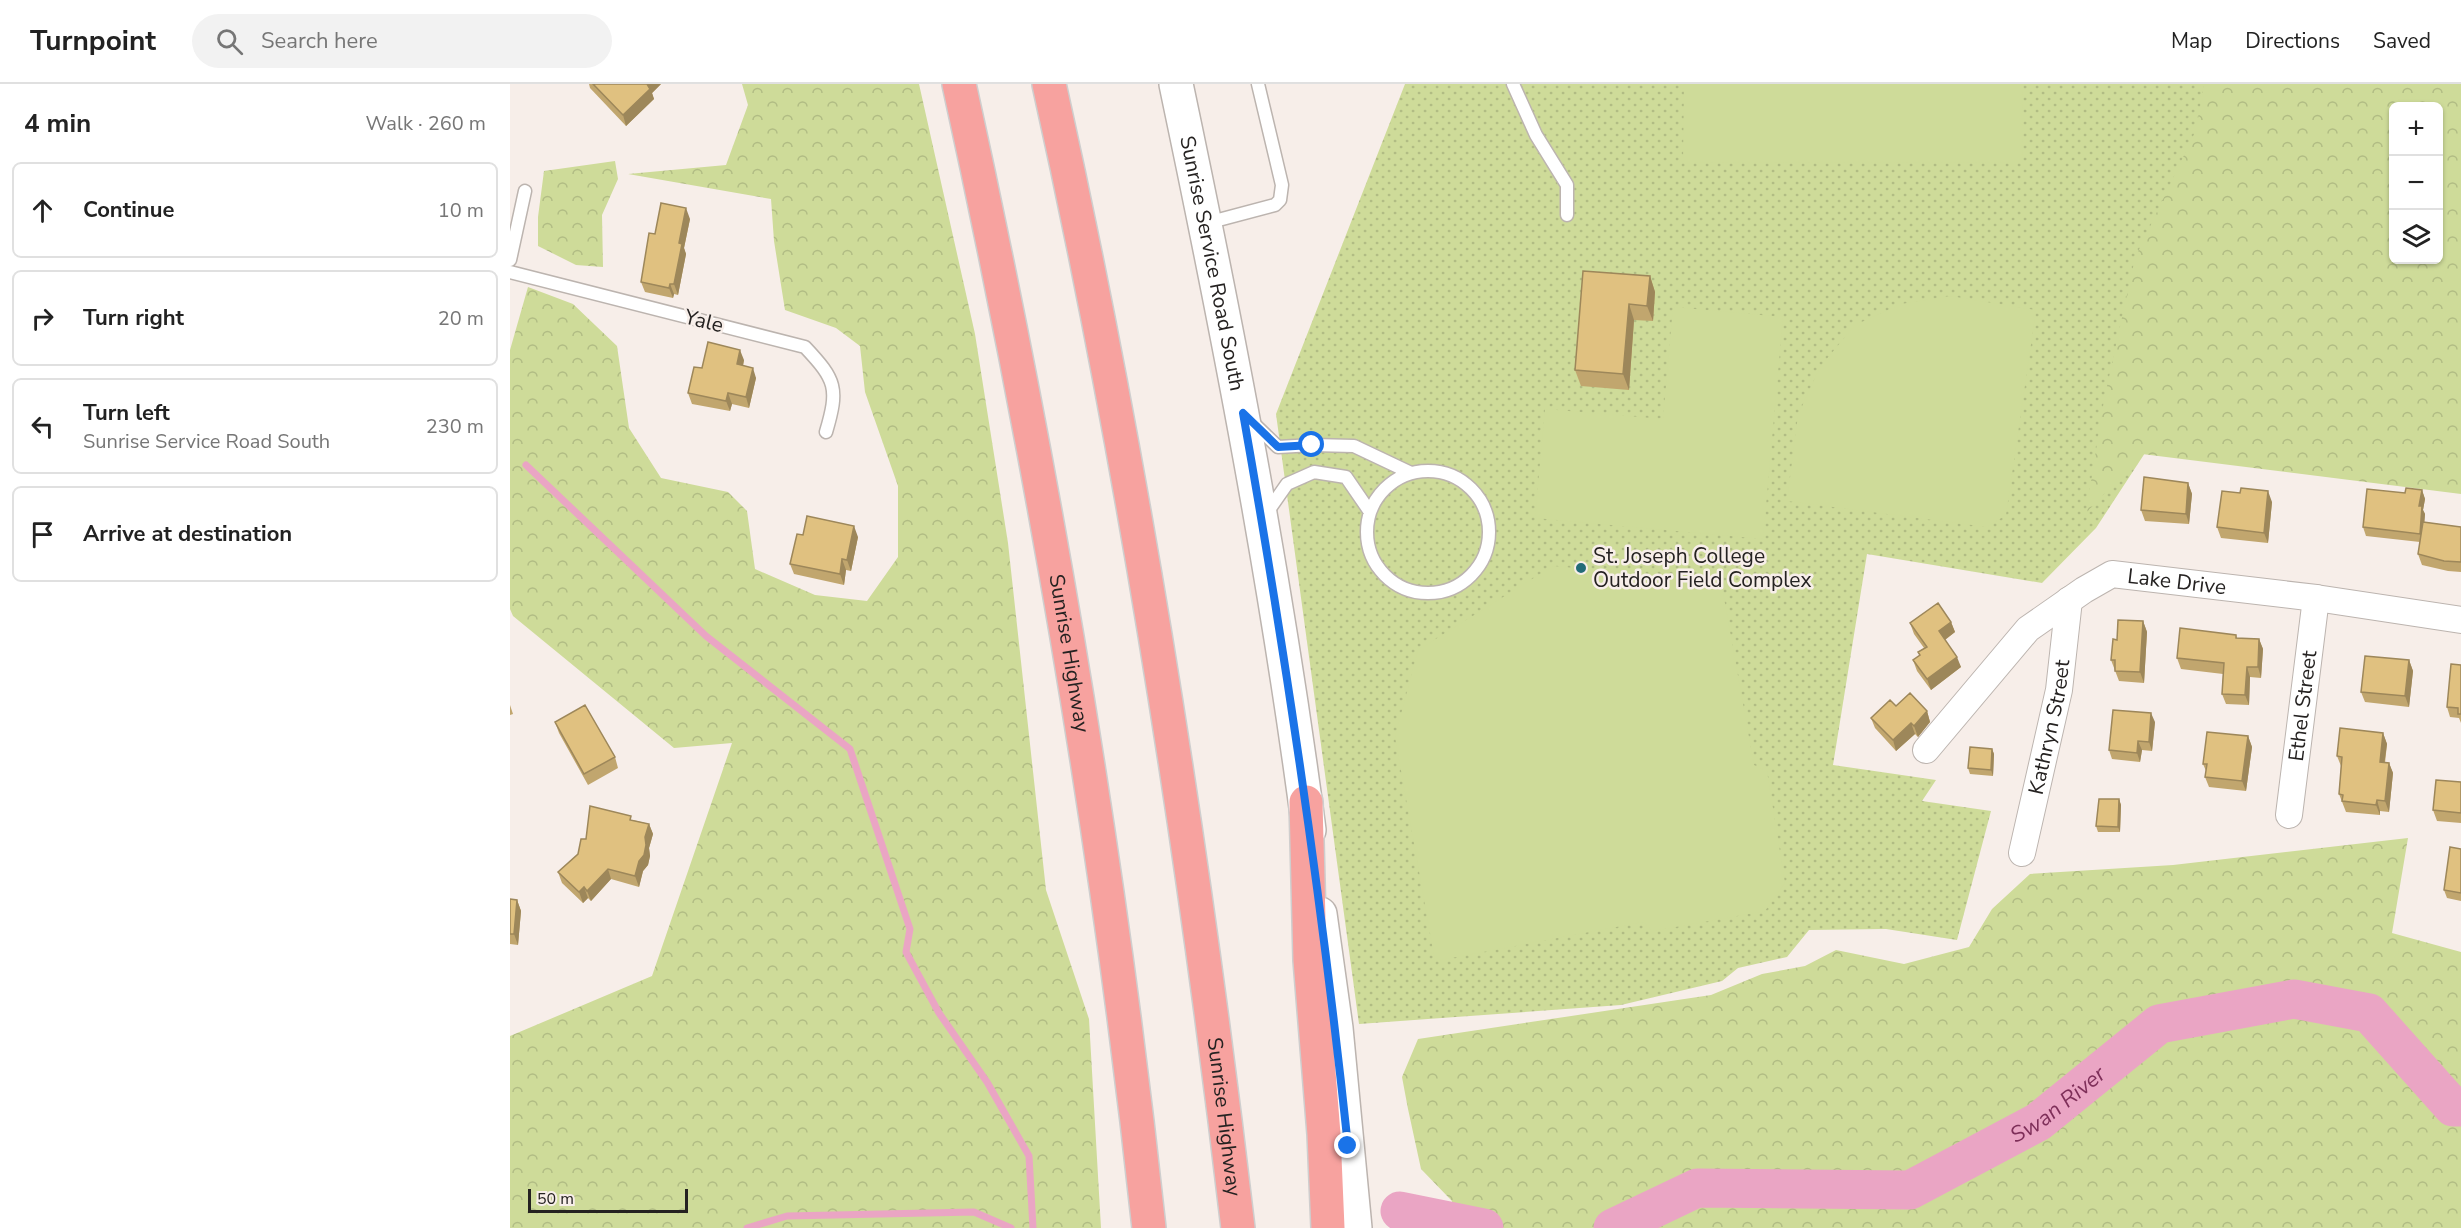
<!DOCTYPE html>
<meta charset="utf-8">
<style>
:root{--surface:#fff;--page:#f2f2f2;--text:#222;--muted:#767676;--line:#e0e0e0}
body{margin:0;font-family:"Nunito Sans",sans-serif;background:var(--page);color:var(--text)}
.controls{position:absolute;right:18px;top:18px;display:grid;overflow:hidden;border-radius:9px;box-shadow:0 2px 4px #0004}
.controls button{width:54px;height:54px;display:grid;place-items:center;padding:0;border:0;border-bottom:2px solid var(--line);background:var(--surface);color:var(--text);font:30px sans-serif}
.scale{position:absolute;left:18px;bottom:15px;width:160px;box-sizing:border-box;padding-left:6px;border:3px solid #252221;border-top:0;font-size:16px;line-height:21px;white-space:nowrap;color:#252221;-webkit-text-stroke:4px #f7eee9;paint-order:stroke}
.stop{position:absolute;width:18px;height:18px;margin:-14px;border:4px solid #1a73e8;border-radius:50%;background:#fff}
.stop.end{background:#1a73e8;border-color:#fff;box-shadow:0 2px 6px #0008}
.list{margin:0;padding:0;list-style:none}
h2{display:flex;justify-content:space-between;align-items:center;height:78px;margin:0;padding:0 24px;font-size:26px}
h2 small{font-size:20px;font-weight:400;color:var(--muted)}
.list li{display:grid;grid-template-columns:39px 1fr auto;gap:18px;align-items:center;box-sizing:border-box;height:96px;margin:0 12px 12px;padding:0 12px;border:2px solid var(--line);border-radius:9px}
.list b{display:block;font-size:22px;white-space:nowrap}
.list p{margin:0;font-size:20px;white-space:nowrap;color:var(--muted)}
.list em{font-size:20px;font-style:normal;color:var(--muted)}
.icon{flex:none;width:33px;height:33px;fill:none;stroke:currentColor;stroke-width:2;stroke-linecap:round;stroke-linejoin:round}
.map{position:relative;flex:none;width:1951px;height:1144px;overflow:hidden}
header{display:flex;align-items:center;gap:36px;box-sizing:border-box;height:84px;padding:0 30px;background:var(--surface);border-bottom:2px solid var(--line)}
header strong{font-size:28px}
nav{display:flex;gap:33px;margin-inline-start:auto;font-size:21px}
.search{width:420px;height:54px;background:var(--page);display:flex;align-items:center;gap:15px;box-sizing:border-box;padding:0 21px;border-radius:33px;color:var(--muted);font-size:22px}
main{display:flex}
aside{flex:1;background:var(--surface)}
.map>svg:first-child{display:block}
.grass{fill:url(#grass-dots)}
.forest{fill:url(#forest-crowns);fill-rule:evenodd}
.garden{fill:#cedb99}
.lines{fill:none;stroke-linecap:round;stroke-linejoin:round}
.stream{stroke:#eaa5c4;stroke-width:7}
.river{stroke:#eaa5c4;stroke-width:39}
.lane-casing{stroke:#bcb4af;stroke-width:15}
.street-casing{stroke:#bcb4af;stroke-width:28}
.secondary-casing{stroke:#bcb4af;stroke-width:36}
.highway-casing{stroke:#cfcece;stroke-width:36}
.lane{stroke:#fff;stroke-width:12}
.street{stroke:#fff;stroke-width:26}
.secondary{stroke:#fff;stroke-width:33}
.highway{stroke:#f7a29f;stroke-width:33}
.wall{fill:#c1a66e}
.shaded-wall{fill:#9d875a}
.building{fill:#e0c180;stroke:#9d875a;stroke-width:1.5}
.route{stroke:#1a73e8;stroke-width:8}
.poi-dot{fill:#236b78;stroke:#f7eee9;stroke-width:2}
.labels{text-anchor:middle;stroke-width:5;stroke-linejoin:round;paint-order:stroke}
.street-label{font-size:21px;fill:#252221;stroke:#f7eee9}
.poi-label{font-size:21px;fill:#252221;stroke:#f7eee9;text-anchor:start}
.water-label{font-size:22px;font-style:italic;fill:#7e2f59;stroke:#f7eee9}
</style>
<header>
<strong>Turnpoint</strong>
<div class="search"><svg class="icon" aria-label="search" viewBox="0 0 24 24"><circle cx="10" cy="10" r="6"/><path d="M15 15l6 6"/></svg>Search here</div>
<nav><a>Map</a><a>Directions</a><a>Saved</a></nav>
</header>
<main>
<aside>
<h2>4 min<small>Walk · 260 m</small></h2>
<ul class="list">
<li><svg class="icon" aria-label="ahead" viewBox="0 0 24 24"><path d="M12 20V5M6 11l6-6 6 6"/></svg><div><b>Continue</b></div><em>10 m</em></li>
<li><svg class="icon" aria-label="right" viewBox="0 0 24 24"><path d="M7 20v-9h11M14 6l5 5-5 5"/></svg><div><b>Turn right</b></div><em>20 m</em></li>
<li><svg class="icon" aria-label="left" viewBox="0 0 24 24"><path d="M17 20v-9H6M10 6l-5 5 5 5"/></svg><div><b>Turn left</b><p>Sunrise Service Road South</p></div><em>230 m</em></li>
<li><svg class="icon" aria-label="arrive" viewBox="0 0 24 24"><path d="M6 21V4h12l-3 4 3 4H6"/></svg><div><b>Arrive at destination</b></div></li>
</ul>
</aside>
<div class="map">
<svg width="1951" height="1144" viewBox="0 0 1951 1144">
<defs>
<pattern id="grass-dots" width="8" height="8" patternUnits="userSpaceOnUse" patternTransform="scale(1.5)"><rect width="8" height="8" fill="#cedb99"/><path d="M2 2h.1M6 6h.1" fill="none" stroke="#b1bc84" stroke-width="1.8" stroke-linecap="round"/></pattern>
<pattern id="forest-crowns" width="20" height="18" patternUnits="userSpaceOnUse" patternTransform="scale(1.5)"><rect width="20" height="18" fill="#cedb99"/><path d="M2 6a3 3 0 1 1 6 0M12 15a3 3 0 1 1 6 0" fill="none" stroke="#b1bc84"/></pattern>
</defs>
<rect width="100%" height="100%" fill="#f7eee9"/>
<path class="grass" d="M895,0h981l-290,444 -54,55 -175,-29 -34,211 103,15 -14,21 69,10 -34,129 -71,-11 -77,1 -22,27 -49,11 -16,13 -101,24 -262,19 -83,-610z"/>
<path class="forest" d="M232,0h177l56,250 33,209 38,347 43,129 12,209h-591v-192l142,-60 80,-233 -58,5 -161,-132 -3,-7v-259l18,-63 45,17 44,42 12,82 32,50 67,14 19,19 8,58 60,26 52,6 31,-44v-71l-33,-94 -5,-46 -24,-18 -51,-18 -11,-69 -3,-42 -143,-25 98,-9 22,-60z
M1694,0h257v410l-319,-40 -56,59 18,-113 31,-142 61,-128zM1884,22h44v154h-44z
M105,77l3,18 -16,36 1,52 -27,-2 -38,-19v-29l6,-46z
M1898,754l-16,95 69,19v276h-1013l4,-27 -31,-32 -13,-60 -6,-32 16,-38 293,-44 51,-21 43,-8 31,-16 68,14 65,-17 23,-38 38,-35 143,-9z"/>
<path class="garden" d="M1174,0h339l-1,79 -339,-1z
M1440,212l86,14 -30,205 -19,12 -200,-26 11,-86 22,-48 35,-42 46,-21z
M1163,223l110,10 -20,222 -228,-21 10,-109 118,10z
M1043,482l168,15 33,184 13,6 18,112 -20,28 -112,20 -10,-9 -208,39 -40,-224 23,-87z"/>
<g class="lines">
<path class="stream" d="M16,381l180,171 144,113 60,180 -4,23 33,61 48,69 42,74 4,72
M237,1144l40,-12 187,-4 37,16"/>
<g class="river">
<path d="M890,1127l84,17"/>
<path id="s1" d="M1103,1144l84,-40 213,2 128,-68 121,-98 135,-25 75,14 84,94h8"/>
</g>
<defs>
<path id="lane" d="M1003,0l23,51 31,50v30
M697,139l68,-18 5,-5 2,-15 -24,-101
M0,176l15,-69
M0,188l295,75c31,33 34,41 21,85
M741,337l27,26 35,-2 41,1 57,27
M857 448a61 61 0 1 1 122 0a61 61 0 1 1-122 0Z
M756,430l21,-30 27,-12 32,5 24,35"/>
<g id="street">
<path id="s2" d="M1416,666l102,-121 56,-39 28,-16 204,24 145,22"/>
<path id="s3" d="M1779,731l27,-217"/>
<path id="s4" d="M1512,769l37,-163 10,-90"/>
</g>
<g id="secondary">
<path id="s5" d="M666,0c52,247 100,495 133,746"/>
<path d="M810,830l16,114 19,200"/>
</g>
<g id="highway">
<path id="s6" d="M449,0c83,377 149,760 190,1144"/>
<path id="s7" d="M539,0c84,377 144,760 189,1144"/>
<path d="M796,718l4,158 14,174 4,94"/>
</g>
</defs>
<use href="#lane" class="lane-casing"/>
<use href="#street" class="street-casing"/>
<use href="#secondary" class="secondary-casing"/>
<use href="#highway" class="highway-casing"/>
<use href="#lane" class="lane"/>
<use href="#street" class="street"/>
<use href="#secondary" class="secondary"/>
<use href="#highway" class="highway"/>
</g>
<path class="wall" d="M79,0h72l-9,9 2,6 -28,27 -36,-38z
M180,135l-6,29 2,6 -8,41 -4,-1 -1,4 -28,-6 -4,-10 14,-48z
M1140,192l5,16 -2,29 -19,-1 -5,70 -48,-4 -6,-16z
M234,276l-1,6 13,12 -7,30 -17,-4 -2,7 -38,-7 -4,-11 14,-25z
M1678,399l4,11 -3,30 -44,-3 -4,-11z
M1912,406l3,9 -2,11 2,4 -1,8 37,5v45l-13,-1 -26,-6 -4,-11 2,-12 -54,-6 -3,-9 42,-34z
M1730,409l32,9 -4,41 -47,-5 -4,-11z
M293,451l55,2 -7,34 -5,-1 -2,15 -50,-11 -4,-10z
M1633,537l4,11 -3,51 -25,-2 -8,-21 6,-20z
M1441,538l4,10 -10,8 16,27 -30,23 -14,-19 -4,-11 7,-4 -2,-4 6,-4 -10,-14 -4,-11z
M1726,551l1,3 22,1 4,10 -2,29 -11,-1 -1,28 -23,-1 -4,-10 1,-20 -42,-5 -4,-11z
M1899,576l4,11 -4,36 -44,-5 -4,-10z
M1951,581v58l-2,-5 -9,-1 -3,-10z
M0,621l3,9 -3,1z
M1386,622l31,5 3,11 -12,15 -3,-3 -19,17 -21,-23 -4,-10z
M45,638l60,35 3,11 -30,17 -29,-52z
M1645,638l-3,29 -10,-1 -2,12 -28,-3 -3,-9z
M1873,649l4,11 -2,19h4l4,10 -4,39 -9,-1v4l-34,-3 -7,-18 2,-28 -4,-10z
M1738,652l4,11 -6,44 -37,-4 -4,-10 1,-6 -3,-7z
M1482,665l2,5 -1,22 -23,-2 -2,-6z
M1951,698v41l-24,-2 -4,-11z
M1609,715l2,6 -1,27h-22l-2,-6z
M123,736l16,4 4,10 -4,14 1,8 -2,9 -5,6 -4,16 -28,-8 -20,22 -3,-3 -5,5 -21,-20 -4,-11 20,-18 8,-15z
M1951,765v52l-14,-3 -3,-8z
M0,815l7,1 4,11 -3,34 -8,-1z"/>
<path class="shaded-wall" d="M137,0h14l-9,9 2,6 -28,27 -3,-11z
M176,124l4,11 -6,29 2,6 -8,41 -4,-11 5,-41z
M1140,192l5,16 -2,29 -6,-15z
M160,200l4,10 -1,4 -4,-10z
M1119,220l5,16 -5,70 -6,-16z
M230,266l4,10 -3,15 -4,-11z
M243,284l3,10 -7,30 -3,-11z
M218,309l4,11 -2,7 -4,-10z
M1678,399l4,11 -3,30 -3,-10z
M1912,406l3,9 -2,11 2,4 -2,29 -3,-9 -1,-28z
M1758,407l4,11 -4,41 -4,-10z
M344,442l4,11 -7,34 -4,-11z
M332,475l4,11 -2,15 -4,-11z
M1633,537l4,11 -3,51 -4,-11z
M1441,538l4,10 -13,10 -3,-11z
M1749,555l4,10 -2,29 -3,-11z
M1447,573l4,10 -30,23 -4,-11z
M1899,576l4,11 -4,36 -4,-11z
M1737,583l3,10 -1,28 -4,-10z
M1417,627l3,11 -12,15 -4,-11z
M1641,629l4,9 -3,29 -3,-9z
M1401,639l4,11 -19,17 -3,-11z
M1873,649l4,11 -4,29 -3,-11z
M1738,652l4,11 -6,44 -4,-10z
M1628,657l4,9 -2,12 -3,-9z
M1482,665l2,5 -1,22 -2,-6z
M1879,679l4,10 -4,39 -4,-11z
M1609,715l2,6 -1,27 -2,-5z
M1867,716l3,11v4l-4,-10z
M139,740l4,10 -4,14 1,8 -2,9 -5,6 -4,16 -4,-11 10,-39z
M98,785l3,10 -20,22 -4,-10z
M74,803l4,11 -5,5 -4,-11z
M7,816l4,11 -3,34 -4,-11z"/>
<path class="building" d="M83,0h54l3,5 -27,26z
M151,119l25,5 -7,35 3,1 -8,40h-4l-1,4 -28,-6 8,-49 6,1z
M1073,187l67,5 -3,30 -18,-2 -6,70 -48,-4z
M198,258l32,8 -3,14 16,4 -7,29 -18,-4 -2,8 -38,-8 6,-26 8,1z
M1634,393l44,6 -2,31 -45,-4z
M1731,404l27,3 -4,42 -47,-6 5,-36 18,2z
M1896,404l16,2 -3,16h3l-2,28 -57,-7 4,-38 38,4z
M297,432l47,10 -7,34 -5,-1 -2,15 -50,-10 7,-30 6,1z
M1913,438l38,5v35l-17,-1 -26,-7z
M1428,519l13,19 -12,9 18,26 -30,22 -14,-19 7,-5 -2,-3 9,-5 -17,-24z
M1608,536l25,1 -3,51 -25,-1v-11h-4l2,-21 4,1z
M1670,544l56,7v3l23,1 -1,28h-11l-2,28 -23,-1 2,-31 -47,-5z
M1855,572l44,4 -4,36 -44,-4z
M1941,580l10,1v49h-3v-6l-11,-1z
M1400,609l17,18 -13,15 -3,-3 -18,17 -22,-22 19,-18 6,6z
M75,621l30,52 -31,17 -29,-52z
M1603,626l38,3 -2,29 -11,-1 -1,12 -28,-3z
M1830,644l43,5 -3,29 9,1 -4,38 -8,-1 -1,5 -34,-4 1,-6 -4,-1 3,-37 -5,-1z
M1697,648l41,4 -6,45 -37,-4 2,-13h-4z
M1460,663l22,2 -1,21 -23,-2z
M1926,696l25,2v31l-28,-3z
M1589,715h20l-1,28 -22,-1z
M80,722l41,10 -1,4 19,4 -4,13 1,8 -2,10 -5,6 -4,15 -27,-7 -21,22 -3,-4 -5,5 -21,-20 20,-18 3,-15h5z
M1940,763l11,2v44l-17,-3z
M0,815l7,1 -3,34h-4z"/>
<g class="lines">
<path class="route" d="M802,361l-34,2 -35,-34c43,243 79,488 105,733"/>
</g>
<circle class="poi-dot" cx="1071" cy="484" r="6"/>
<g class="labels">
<g class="street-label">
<text dy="7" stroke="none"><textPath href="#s5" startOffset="183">Sunrise Service Road South</textPath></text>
<text transform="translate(194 237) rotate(14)" y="7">Yale</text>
<text dy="7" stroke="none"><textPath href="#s2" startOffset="324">Lake Drive</textPath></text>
<text dy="7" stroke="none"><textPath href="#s6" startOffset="580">Sunrise Highway</textPath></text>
<text dy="7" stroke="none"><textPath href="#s3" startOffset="110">Ethel Street</textPath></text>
<text dy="7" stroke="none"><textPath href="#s4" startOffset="129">Kathryn Street</textPath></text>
<text dy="7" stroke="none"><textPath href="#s7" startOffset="1048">Sunrise Highway</textPath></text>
</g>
<g class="poi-label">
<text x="1083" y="479">St. Joseph College<tspan x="1083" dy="24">Outdoor Field Complex</tspan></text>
</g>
<g class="water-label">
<text dy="8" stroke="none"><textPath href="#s1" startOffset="477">Swan River</textPath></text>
</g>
</g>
</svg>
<div class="controls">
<button>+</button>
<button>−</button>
<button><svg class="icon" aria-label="layers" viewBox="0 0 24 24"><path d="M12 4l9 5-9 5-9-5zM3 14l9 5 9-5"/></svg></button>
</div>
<div class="scale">50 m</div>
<div class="stop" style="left:802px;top:361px"></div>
<div class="stop end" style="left:838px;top:1062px"></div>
</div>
</main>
